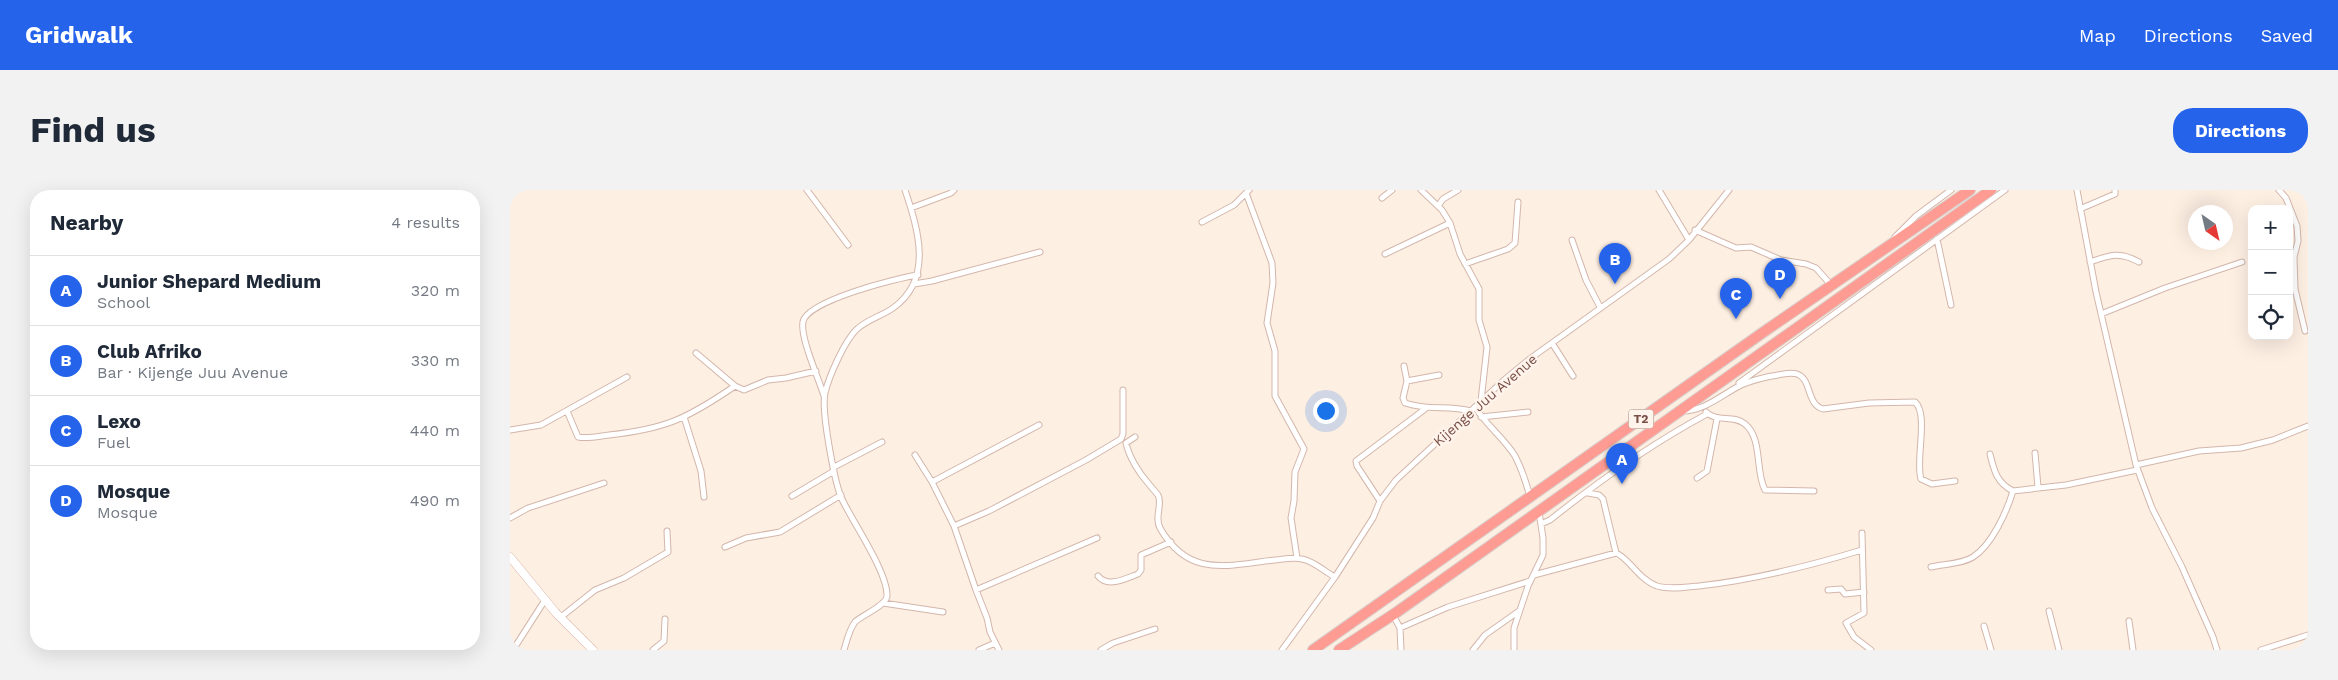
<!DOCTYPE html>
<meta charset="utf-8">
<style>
:root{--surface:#fff;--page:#f2f2f3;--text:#1f2937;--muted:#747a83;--line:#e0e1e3;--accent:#2563eb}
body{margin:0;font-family:"Work Sans",sans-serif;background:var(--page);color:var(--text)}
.controls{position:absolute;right:15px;top:15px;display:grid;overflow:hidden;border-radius:10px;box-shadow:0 5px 20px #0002}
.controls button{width:45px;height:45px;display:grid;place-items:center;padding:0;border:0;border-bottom:1px solid var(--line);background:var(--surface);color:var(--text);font:25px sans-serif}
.compass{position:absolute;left:1678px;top:15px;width:45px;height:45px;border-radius:50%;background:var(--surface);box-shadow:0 5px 20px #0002;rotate:146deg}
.you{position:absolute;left:815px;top:220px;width:18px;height:18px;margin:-12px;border:4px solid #fff;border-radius:50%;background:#1a73e8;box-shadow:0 0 0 8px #1a73e833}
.badge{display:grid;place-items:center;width:32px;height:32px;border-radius:50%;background:var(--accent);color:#fff;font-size:16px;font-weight:700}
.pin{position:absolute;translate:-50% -41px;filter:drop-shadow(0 1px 2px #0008)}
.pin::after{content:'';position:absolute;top:26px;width:18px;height:15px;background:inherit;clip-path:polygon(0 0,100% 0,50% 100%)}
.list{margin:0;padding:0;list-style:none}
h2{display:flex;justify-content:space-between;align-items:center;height:65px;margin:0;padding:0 20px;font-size:21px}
h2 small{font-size:16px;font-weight:400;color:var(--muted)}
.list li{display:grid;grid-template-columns:32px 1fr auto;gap:15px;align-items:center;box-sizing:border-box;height:70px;padding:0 20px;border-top:1px solid var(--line)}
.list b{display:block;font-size:19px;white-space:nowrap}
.list p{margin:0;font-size:16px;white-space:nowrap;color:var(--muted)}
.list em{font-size:16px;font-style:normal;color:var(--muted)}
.icon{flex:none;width:28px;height:28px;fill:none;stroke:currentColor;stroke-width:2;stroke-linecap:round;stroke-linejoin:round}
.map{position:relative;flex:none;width:1798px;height:460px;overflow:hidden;border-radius:20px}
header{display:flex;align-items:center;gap:30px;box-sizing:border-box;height:70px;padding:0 25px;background:var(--accent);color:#fff}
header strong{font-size:24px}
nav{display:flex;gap:28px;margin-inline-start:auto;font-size:18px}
.intro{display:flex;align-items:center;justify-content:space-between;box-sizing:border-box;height:120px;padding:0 30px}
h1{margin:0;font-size:35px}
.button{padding:12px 22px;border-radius:20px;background:var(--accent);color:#fff;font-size:18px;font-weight:700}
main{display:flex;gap:30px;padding:0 30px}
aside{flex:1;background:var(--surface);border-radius:20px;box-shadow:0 5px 20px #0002}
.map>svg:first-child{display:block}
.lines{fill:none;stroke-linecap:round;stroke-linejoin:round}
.street-casing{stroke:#d3b6ab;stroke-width:7}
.secondary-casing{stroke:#d9b6aa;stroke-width:9}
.highway-casing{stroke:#d9cecb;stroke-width:12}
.street{stroke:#fff;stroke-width:5}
.secondary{stroke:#fff;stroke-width:8}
.highway{stroke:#fe9c94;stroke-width:10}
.labels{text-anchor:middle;stroke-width:4.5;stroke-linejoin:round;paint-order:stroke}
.shield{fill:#fff4ec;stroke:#a18078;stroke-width:1}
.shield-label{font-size:12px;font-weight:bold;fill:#794f46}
.street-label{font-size:14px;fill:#794f46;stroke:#fff4ec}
</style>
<header>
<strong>Gridwalk</strong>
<nav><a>Map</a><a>Directions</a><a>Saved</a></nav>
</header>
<div class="intro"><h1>Find us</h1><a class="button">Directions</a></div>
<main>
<aside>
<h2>Nearby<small>4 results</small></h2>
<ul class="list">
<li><span class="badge">A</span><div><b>Junior Shepard Medium</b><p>School</p></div><em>320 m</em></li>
<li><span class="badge">B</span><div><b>Club Afriko</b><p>Bar · Kijenge Juu Avenue</p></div><em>330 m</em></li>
<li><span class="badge">C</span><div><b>Lexo</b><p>Fuel</p></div><em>440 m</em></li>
<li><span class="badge">D</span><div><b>Mosque</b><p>Mosque</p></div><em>490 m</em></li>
</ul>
</aside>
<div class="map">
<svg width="1798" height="460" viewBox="0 0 1798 460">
<rect width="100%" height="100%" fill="#feefe3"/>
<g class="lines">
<defs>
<path id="street" d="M297,0l41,55
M911,0l21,20 8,13 10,31 19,35v31l8,27 -6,54
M1149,0l30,50
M1567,0l19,102 40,173 16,43 30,59 31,70 4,13
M1769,0l7,8 11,28 1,15 -4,16 1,32 10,42
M736,3l26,70 1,20 -6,40 8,28v45l29,53 -9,23 -1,29 -3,17 6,40
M872,8l10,-8
M928,16l5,-7 15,-9
M401,18l40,-15 3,-3
M1570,19l35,-15v-4
M692,32l32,-17 15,-15
M1185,40l34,15 7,3 15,-1 30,13 25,4 10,4 15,17
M1385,47l21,-21 35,-26
M1427,49l14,66
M1062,50l14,40 14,27
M875,64l65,-31
M1580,72c20,-7 29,-11 49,0
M955,74l43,-15 7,-6 3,-41
M404,94l18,-3 108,-29
M1591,124l64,-26 77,-26
M1042,153l21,33
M186,163l39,33 9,4 24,-10 18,-2 30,-7
M894,176l3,15 -4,17 2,5c24,8 42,2 66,8
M897,191l32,-6
M1229,193l266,-193
M314,206c-5,-17 -24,-58 -21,-74 3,-21 94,-44 115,-47
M965,217c11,18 29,31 40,49 7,13 11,26 15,41
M57,221l11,26c10,2 22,-1 31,-2 57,-6 79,-17 126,-49
M1172,221c23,0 39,-16 59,-26 12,-5 24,-8 37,-10 6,-1 13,-3 19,-1 15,5 9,30 26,35l46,-6 46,-1c14,12 0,59 6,77l11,5 23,-3
M1196,222c11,11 27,2 39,12 18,15 10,48 20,66l49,1
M174,227l17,54 3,26
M971,227l47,-5
M0,240l31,-5 86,-48
M625,247l-9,6c3,14 13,30 22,40 3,4 7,8 10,12 5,9 -4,22 2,33 29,51 68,37 115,32 9,-1 19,-3 27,-1 12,2 23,13 33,18
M1525,263l3,34
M1480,264c4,17 7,29 23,37l53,-6 71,-15
M405,265l17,27 22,44 22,64 11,28 3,14 9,18
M1626,275l63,-14 42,-3 32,-8 35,-14
M324,277l48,-25
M1187,288l10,-7 10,-52
M422,292l107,-57
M1078,303l11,2 4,4 13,54
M282,306l42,-25
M870,311l-23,-35 -1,-5 69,-52
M0,328l18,-10 76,-25
M1031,334l9,-4c49,-39 101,-76 157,-106
M444,336l35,-15 97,-51 35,-21 2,-5v-44
M1352,343l2,80 -18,10 8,14 17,13
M215,357l21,-9 34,-6 61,-37
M1421,377c14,-3 31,-3 42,-10 19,-12 34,-46 40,-66
M1024,385l82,-22c12,4 23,27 41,33 13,4 29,1 42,0 56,-6 110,-20 163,-36
M588,386c10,12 26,3 40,-2l3,-4v-15l30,-13
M466,400l121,-52
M1318,400l13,-1 4,5 19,-2
M373,413l60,9
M1539,421l10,39
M883,425l7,13 1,22
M51,427l34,-27 29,-12 44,-26 -1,-21
M1619,431l4,29
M1474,436l7,24
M890,438l48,-21 82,-26
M3,460l32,-50
M143,460l11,-9 1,-22
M334,460c3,-10 5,-20 11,-28 7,-7 31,-16 32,-26 1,-24 -36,-76 -46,-99 -7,-18 -20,-87 -16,-104 4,-17 20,-53 32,-64 11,-10 25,-13 36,-21 41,-29 25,-79 12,-118
M469,460l16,-7
M591,460l12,-7 42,-14
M772,460l53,-73 38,-59 7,-17 16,-21 107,-99 28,-23 138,-99 20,-19 40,-50
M963,460l12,-15 34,-24
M1004,460v-22l14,-42 15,-31v-17l-4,-26
M1751,460l47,-15"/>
<path id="secondary" d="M0,367l46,56 37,37"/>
<path id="highway" d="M803,460l452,-319 205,-141
M829,460l58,-38 594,-422"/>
</defs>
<use href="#street" class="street-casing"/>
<use href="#secondary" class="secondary-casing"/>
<use href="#highway" class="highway-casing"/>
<use href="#street" class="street"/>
<use href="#secondary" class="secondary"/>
<use href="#highway" class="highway"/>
</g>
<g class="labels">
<rect class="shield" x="1118.5" y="219.5" width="25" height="19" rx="4"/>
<g class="shield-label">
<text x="1131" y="233">T2</text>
</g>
<g class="street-label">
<text transform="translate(975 210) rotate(-41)" y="5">Kijenge Juu Avenue</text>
</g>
</g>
</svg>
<div class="controls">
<button>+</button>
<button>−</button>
<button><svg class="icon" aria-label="locate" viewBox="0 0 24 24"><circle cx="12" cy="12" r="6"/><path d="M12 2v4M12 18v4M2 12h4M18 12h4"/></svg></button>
</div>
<svg class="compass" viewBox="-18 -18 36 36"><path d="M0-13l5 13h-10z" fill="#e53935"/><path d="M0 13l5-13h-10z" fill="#747a83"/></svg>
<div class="you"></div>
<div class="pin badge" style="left:1112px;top:294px">A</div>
<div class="pin badge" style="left:1105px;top:94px">B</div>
<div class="pin badge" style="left:1226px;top:129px">C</div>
<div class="pin badge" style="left:1270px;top:109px">D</div>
</div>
</main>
